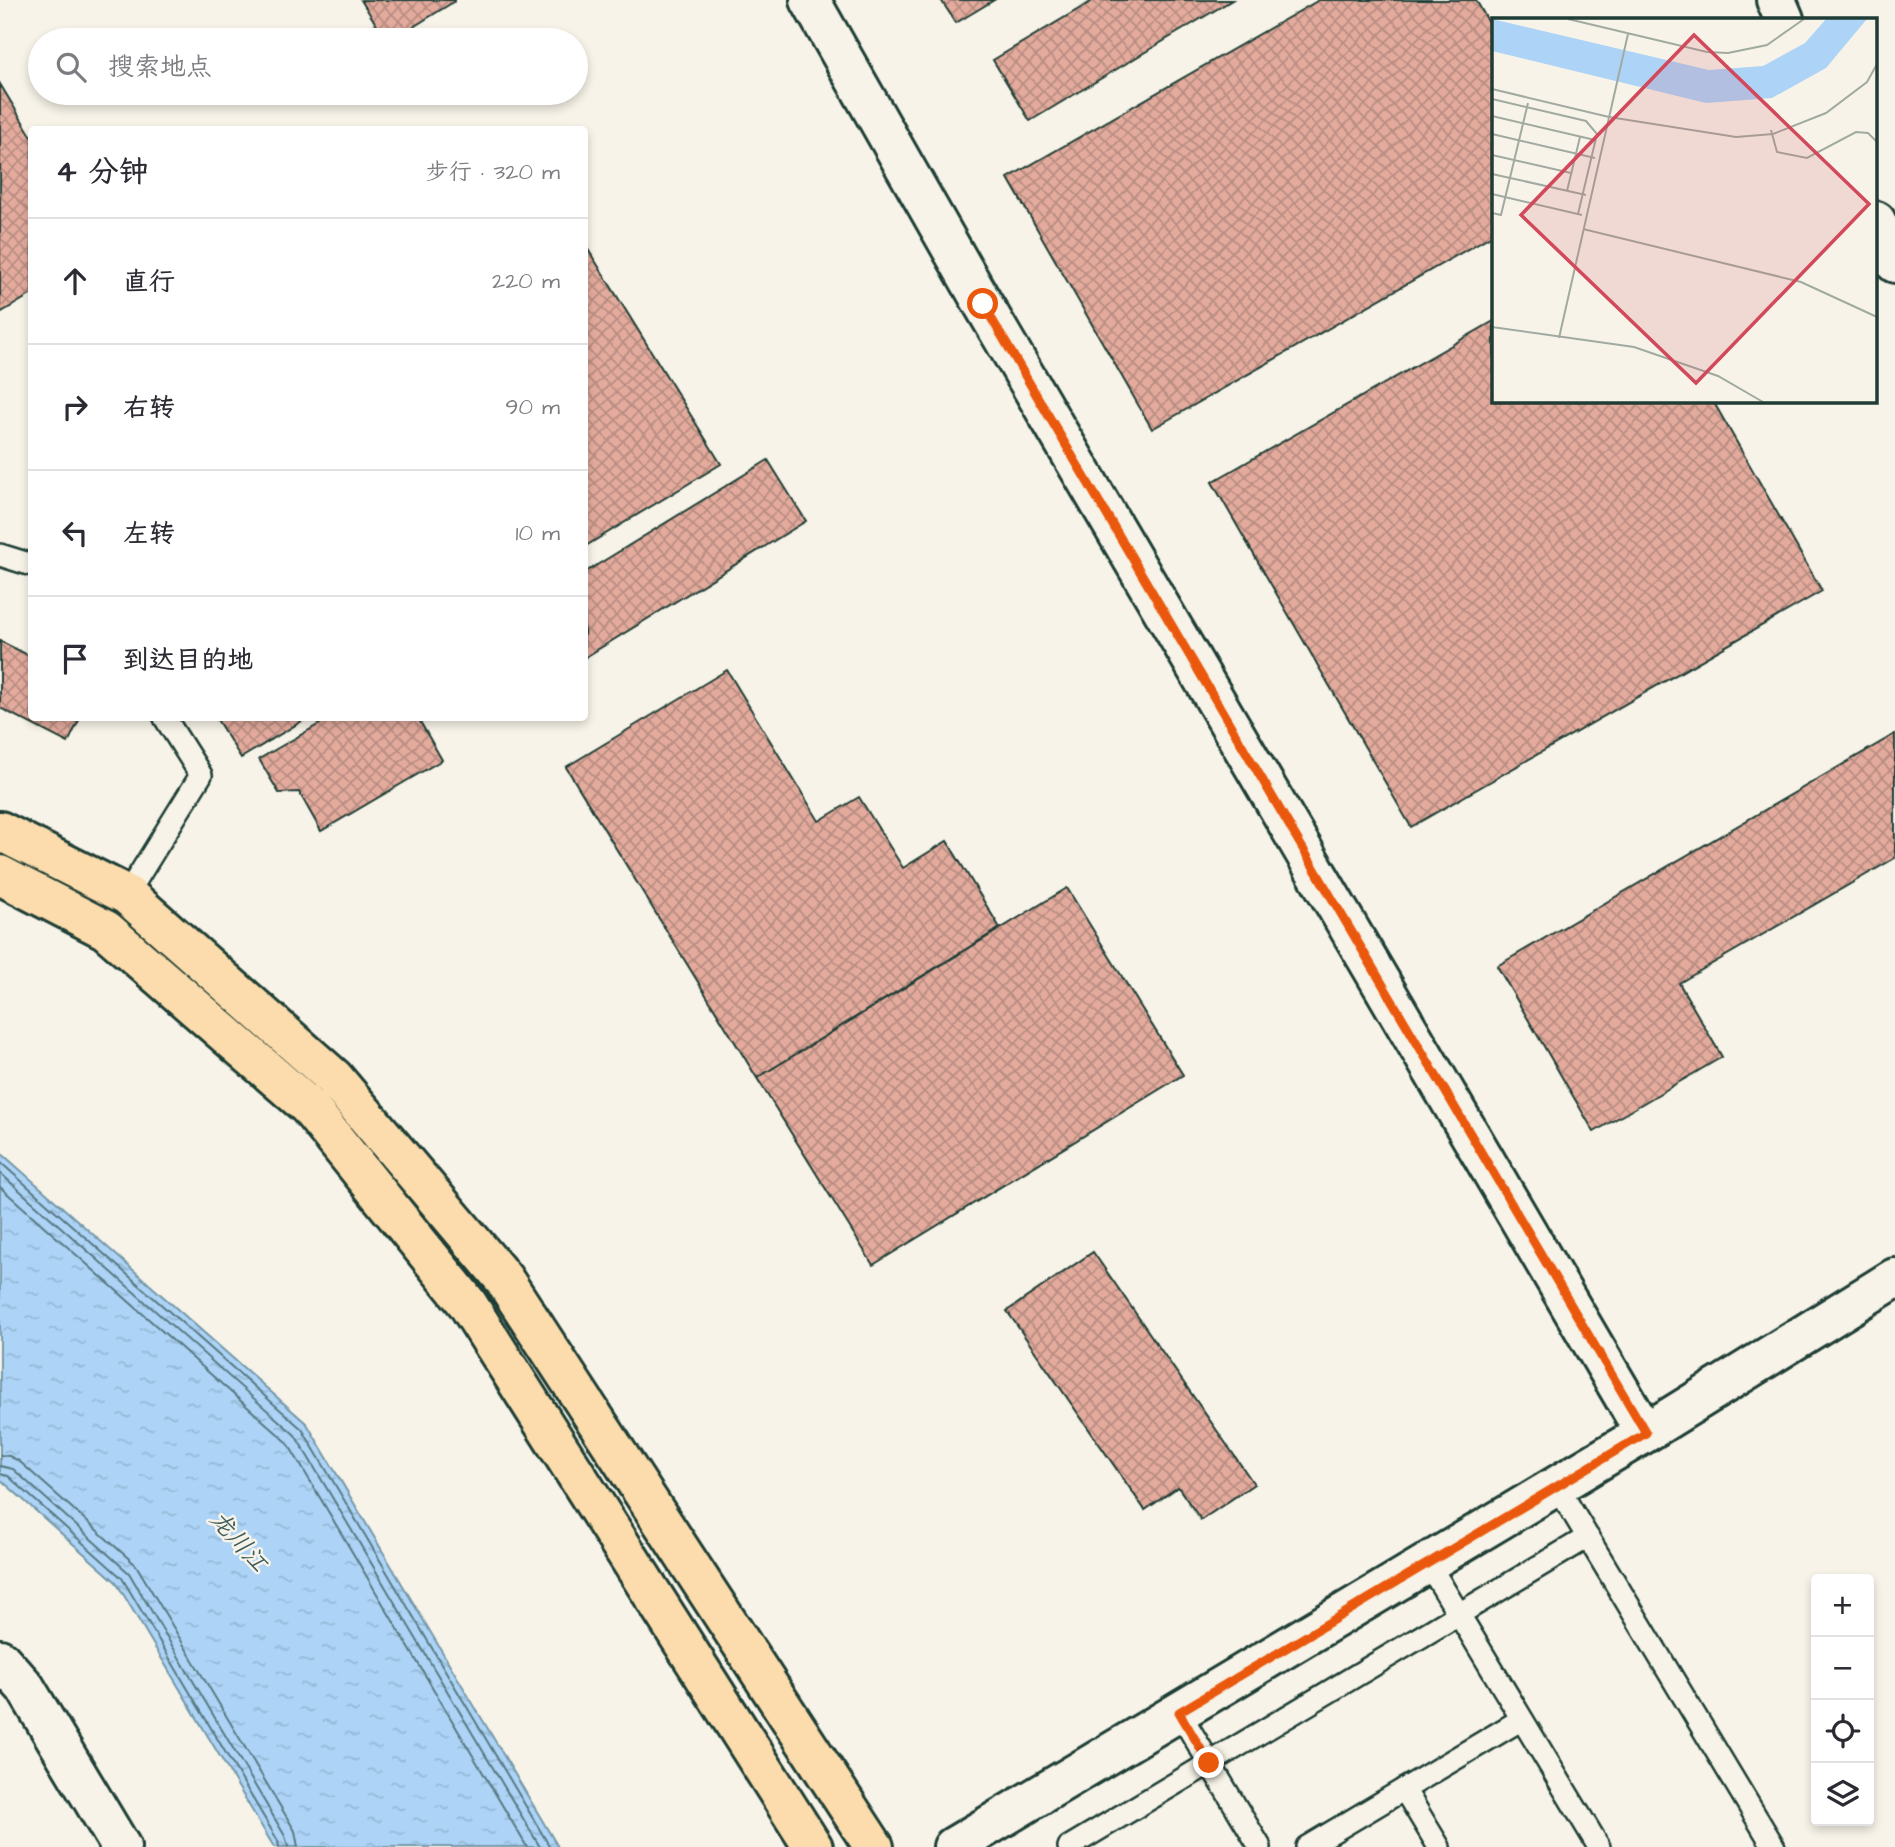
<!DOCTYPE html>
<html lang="zh">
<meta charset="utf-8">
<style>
:root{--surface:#fff;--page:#f2f2f3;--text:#2b2b33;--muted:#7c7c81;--line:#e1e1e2}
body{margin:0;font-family:"Architects Daughter","LXGW WenKai TC",sans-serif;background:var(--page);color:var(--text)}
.controls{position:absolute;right:21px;bottom:21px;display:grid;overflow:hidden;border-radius:7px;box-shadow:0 4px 10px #0003}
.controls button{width:63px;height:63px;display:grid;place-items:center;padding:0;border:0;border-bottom:2px solid var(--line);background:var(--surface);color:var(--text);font:35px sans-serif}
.stop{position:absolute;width:21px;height:21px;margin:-16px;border:5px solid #ea580c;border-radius:50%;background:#fff}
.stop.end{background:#ea580c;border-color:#fff;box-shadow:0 2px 7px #0008}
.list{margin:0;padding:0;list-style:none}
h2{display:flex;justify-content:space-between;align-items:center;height:91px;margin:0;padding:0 28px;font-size:30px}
h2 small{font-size:23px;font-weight:400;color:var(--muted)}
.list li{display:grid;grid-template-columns:46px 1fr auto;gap:21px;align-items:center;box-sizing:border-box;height:126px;padding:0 28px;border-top:2px solid var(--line)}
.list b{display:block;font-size:26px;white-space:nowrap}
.list em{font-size:23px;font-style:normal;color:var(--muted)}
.icon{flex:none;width:38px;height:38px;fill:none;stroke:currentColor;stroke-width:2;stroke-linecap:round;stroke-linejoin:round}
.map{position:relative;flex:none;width:1895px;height:1847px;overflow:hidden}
.search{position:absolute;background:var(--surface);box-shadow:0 4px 10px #0003;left:28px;top:28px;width:560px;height:77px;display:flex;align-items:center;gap:18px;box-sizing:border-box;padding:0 24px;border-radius:38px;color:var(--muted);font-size:26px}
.panel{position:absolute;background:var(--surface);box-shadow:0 4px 10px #0003;left:28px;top:126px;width:560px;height:595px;border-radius:7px}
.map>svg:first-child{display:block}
.water{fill:url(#water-ripples);stroke:#7498a9;stroke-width:2}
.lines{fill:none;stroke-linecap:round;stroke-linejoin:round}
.shore{stroke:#587982;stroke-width:2}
.building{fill:url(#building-cross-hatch);stroke:#1f3d34;stroke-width:2}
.lane-casing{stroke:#1f3d34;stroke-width:26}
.street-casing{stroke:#1f3d34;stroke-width:44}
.secondary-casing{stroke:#1f3d34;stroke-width:44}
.highway-casing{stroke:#1f3d34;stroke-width:44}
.lane{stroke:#f7f3e8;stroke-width:21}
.street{stroke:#f7f3e8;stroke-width:38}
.secondary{stroke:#f7f3e8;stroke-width:38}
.highway{stroke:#fcdcac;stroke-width:38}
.route{stroke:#ea580c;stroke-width:9}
.labels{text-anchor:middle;stroke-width:5;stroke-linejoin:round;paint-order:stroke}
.water-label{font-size:24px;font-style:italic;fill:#3b5b5b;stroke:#f7f3e8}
.inset-road{fill:none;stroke:#a1aaa0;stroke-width:2}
.view{fill:#d1495b;fill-opacity:0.15;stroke:#d1495b;stroke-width:3.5}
.inset-edge{fill:none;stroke:#1f3d34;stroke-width:3.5}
</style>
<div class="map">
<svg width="1895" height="1847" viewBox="0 0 1895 1847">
<defs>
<pattern id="water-ripples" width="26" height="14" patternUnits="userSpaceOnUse" patternTransform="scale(1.75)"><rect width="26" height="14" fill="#add4f7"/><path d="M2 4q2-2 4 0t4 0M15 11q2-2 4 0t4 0" fill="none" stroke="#94b7d4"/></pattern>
<pattern id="building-cross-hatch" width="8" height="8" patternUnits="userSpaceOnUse" patternTransform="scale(1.75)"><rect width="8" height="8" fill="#e4ab9d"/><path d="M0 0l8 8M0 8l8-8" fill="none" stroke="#b88c81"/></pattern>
</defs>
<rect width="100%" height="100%" fill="#f7f3e8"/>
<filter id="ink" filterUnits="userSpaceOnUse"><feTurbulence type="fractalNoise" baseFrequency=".0143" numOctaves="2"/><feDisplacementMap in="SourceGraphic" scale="14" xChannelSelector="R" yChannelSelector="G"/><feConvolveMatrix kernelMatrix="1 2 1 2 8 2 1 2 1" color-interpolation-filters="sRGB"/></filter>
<g filter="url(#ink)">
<path class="water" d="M0,1152l307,272 251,423h-284l-158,-265 -116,-103z"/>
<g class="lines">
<path class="shore" d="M0,1162l302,267 248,418
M0,1173l295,262 245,412
M0,1187l287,255 240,405
M0,1455l9,1 10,5 117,104 159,266 3,16
M0,1466l13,3 116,104 156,263 3,11
M0,1474l8,2 114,102 156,263 1,6"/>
</g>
<path class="building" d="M361,0h94v1l-63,39h-6z
M941,0h53l-38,23z
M1094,0h138l-202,121 -37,-61z
M1319,0h157l18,32v202l-342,195 -144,-251z
M0,84l32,53v157l-32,19z
M584,243l137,221 -137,83z
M1494,321v80h219l109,190 -411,236 -199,-345z
M768,460l38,61 -222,137v-85z
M0,641l32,16v61h48l-12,25 -68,-35z
M727,670l92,151 40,-24 44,71 44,-27 53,87 -243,150 -191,-311z
M216,718h91l-66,40z
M330,718h88l24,42 -121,71 -22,-39 -20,1 -20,-34z
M1895,734v124l-216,125 43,74 -128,75 -97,-166z
M1067,888l116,187 -310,190 -116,-187z
M1093,1252l161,232 -53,36 -23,-33 -33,23 -138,-199z"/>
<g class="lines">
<defs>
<path id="lane" d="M0,555l32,10
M123,901l78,-126 -36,-57
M1557,1486l217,361
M1428,1563l171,284
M1179,1712l81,135
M1404,1789l35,58
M1069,1847l519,-310
M1307,1847l215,-128"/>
<path id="street" d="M1776,0l8,19
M1876,221l19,42"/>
<path id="secondary" d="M810,0l173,304 662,1129
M0,1659l25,28 96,160
M953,1847l692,-414 250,-155"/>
<path id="highway" d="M0,831l127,64 207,183 169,200 371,569
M0,875l106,55 202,176 159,197 346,544"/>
</defs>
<use href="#lane" class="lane-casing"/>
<use href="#street" class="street-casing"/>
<use href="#secondary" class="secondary-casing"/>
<use href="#highway" class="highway-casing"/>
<use href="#lane" class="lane"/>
<use href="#street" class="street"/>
<use href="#secondary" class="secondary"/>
<use href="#highway" class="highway"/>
</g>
</g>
<g class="lines" filter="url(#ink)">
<path class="route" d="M983,304l663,1129 -467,279 30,51"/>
</g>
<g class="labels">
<g class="water-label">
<text transform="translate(239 1541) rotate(48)" y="8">龙川江</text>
</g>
</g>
<g transform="translate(1492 18)">
<rect width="385" height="385" fill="#f7f3e8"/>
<path d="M0,1l217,51 54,-4 42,-23 21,-24h41l-41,49 -54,30 -66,5 -214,-52z" fill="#add4f7"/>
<path class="inset-road" d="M76,1l139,33 21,1 39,-8 37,-26M0,71l117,28 127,20 37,-3 53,-21 41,-31 10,-18M0,81l94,22 11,13 -19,80M0,98l103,24M279,112l6,22 30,6 49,-26 12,1 9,9M0,116l103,24M0,137l79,18M0,156l94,21M75,173l13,-54M0,176l90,21M0,195l9,2 27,-112M91,211l218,53 76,35M0,309l142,20 84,29 45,26M67,320l69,-304"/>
<path class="view" d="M202,17l175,169 -173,179 -175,-168z"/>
<rect width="385" height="385" class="inset-edge"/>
</g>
</svg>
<div class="controls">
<button>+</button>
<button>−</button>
<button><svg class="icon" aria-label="locate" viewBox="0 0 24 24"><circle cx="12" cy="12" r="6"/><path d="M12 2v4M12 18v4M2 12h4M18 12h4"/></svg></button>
<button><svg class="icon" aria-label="layers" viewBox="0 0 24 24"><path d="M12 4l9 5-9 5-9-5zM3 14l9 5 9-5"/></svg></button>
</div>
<div class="stop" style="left:983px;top:304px"></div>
<div class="stop end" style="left:1209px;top:1763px"></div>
<div class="search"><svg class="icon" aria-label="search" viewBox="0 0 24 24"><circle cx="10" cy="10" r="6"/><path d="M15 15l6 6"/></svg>搜索地点</div>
<section class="panel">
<h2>4 分钟<small>步行 · 320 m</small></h2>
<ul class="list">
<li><svg class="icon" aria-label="ahead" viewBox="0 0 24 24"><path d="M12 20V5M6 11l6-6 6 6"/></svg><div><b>直行</b></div><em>220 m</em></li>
<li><svg class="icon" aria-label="right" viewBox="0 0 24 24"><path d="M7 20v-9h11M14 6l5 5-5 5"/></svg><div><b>右转</b></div><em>90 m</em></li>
<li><svg class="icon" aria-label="left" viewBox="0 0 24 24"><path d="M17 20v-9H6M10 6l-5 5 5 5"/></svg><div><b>左转</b></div><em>10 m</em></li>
<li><svg class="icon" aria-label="arrive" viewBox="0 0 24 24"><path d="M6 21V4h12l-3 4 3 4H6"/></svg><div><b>到达目的地</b></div></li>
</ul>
</section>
</div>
